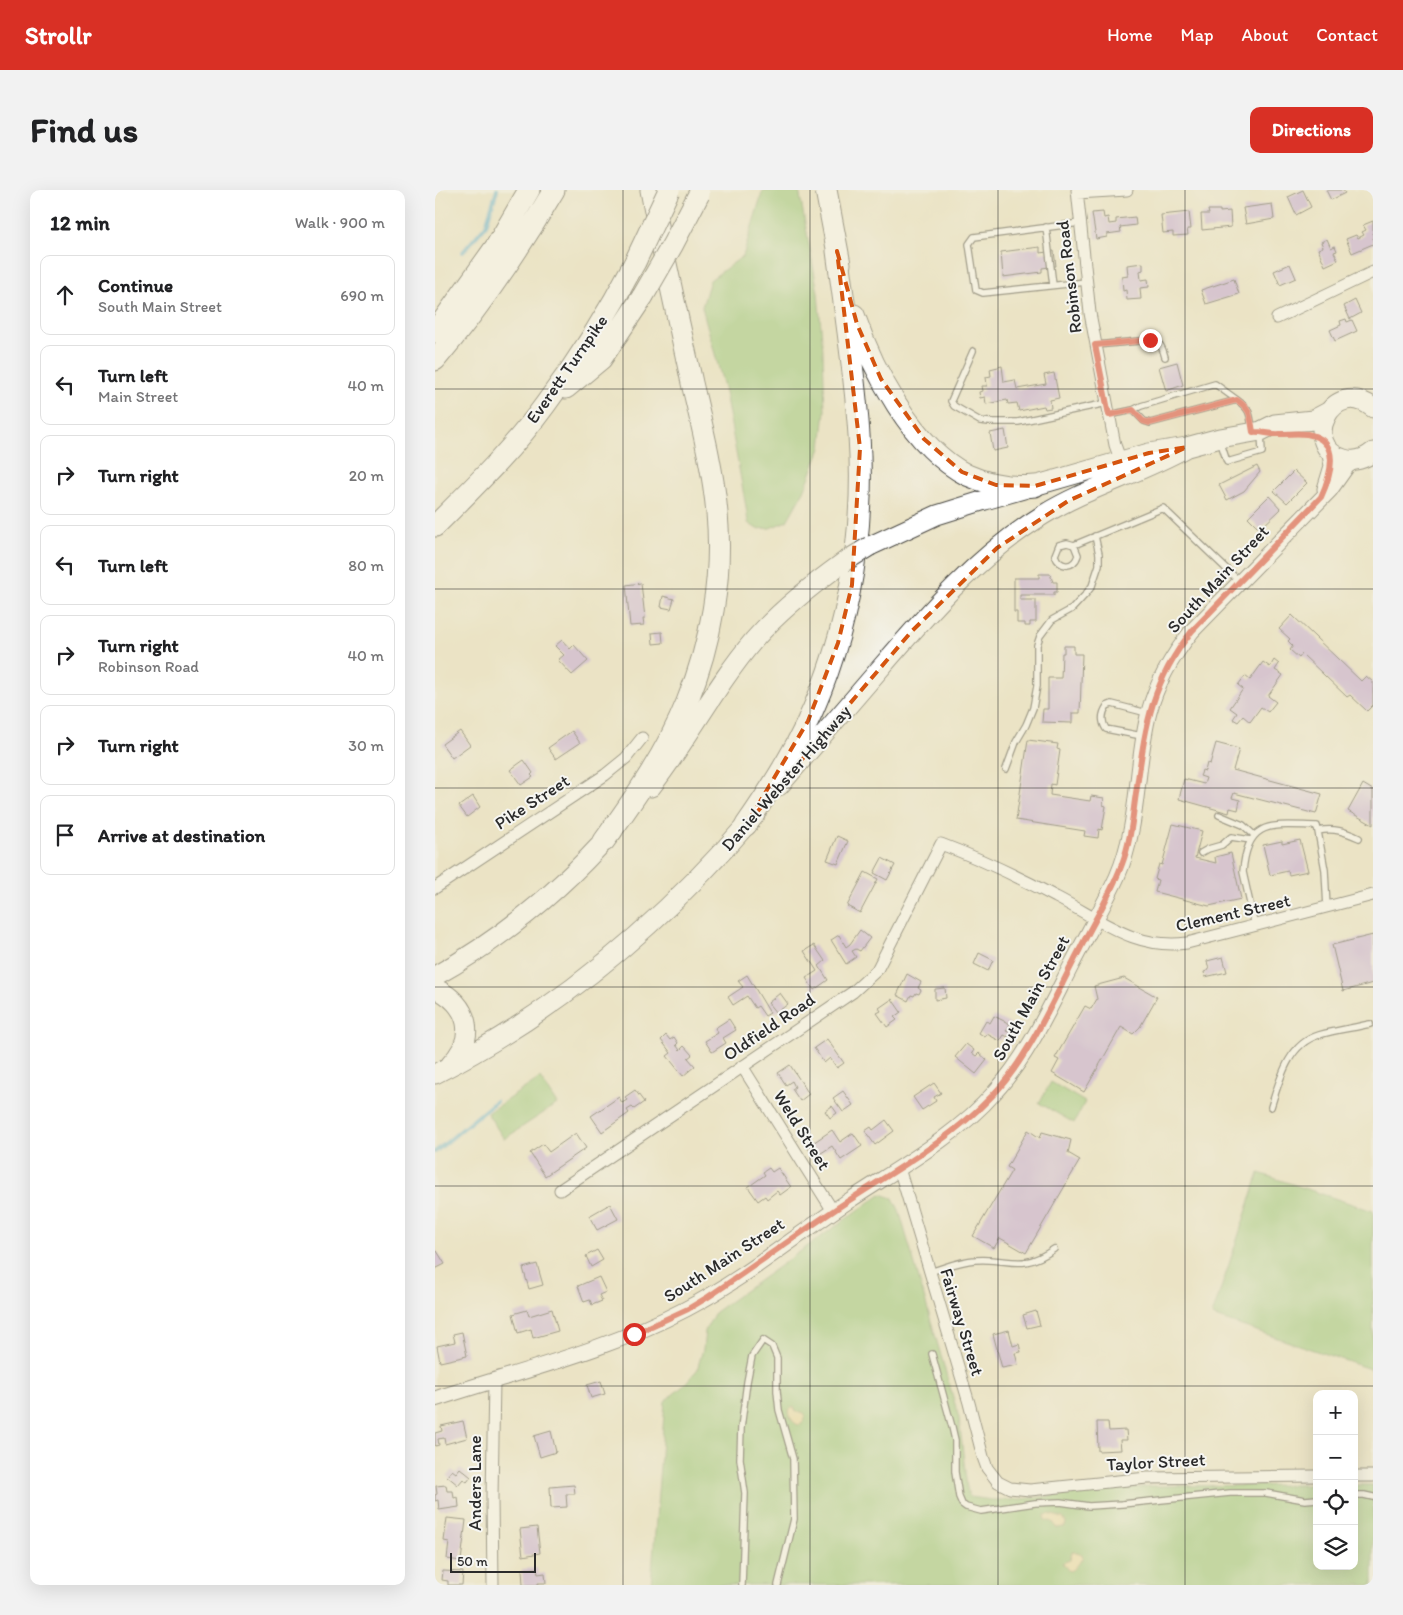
<!DOCTYPE html>
<meta charset="utf-8">
<style>
:root{--surface:#fff;--page:#f2f2f2;--text:#202124;--muted:#757577;--line:#e0e0e0;--accent:#d93025}
body{margin:0;font-family:Itim,sans-serif;background:var(--page);color:var(--text)}
.controls{position:absolute;right:15px;bottom:15px;display:grid;overflow:hidden;border-radius:10px;box-shadow:0 5px 20px #0002}
.controls button{width:45px;height:45px;display:grid;place-items:center;padding:0;border:0;border-bottom:1px solid var(--line);background:var(--surface);color:var(--text);font:25px sans-serif}
.scale{position:absolute;left:15px;bottom:12px;width:86px;box-sizing:border-box;padding-left:5px;border:2px solid #2b2b2b;border-top:0;font-size:14px;line-height:18px;white-space:nowrap;color:#2b2b2b;-webkit-text-stroke:4px #f6f6f2;paint-order:stroke}
.stop{position:absolute;width:15px;height:15px;margin:-11px;border:4px solid #d93025;border-radius:50%;background:#fff}
.stop.end{background:#d93025;border-color:#fff;box-shadow:0 1px 5px #0008}
.list{margin:0;padding:0;list-style:none}
h2{display:flex;justify-content:space-between;align-items:center;height:65px;margin:0;padding:0 20px;font-size:21px}
h2 small{font-size:16px;font-weight:400;color:var(--muted)}
.list li{display:grid;grid-template-columns:32px 1fr auto;gap:15px;align-items:center;box-sizing:border-box;height:80px;margin:0 10px 10px;padding:0 10px;border:1px solid var(--line);border-radius:10px}
.list b{display:block;font-size:19px;white-space:nowrap}
.list p{margin:0;font-size:16px;white-space:nowrap;color:var(--muted)}
.list em{font-size:16px;font-style:normal;color:var(--muted)}
.icon{flex:none;width:28px;height:28px;fill:none;stroke:currentColor;stroke-width:2;stroke-linecap:round;stroke-linejoin:round}
.map{position:relative;flex:none;width:938px;height:1395px;overflow:hidden;border-radius:10px}
header{display:flex;align-items:center;gap:30px;box-sizing:border-box;height:70px;padding:0 25px;background:var(--accent);color:#fff}
header strong{font-size:24px}
nav{display:flex;gap:28px;margin-inline-start:auto;font-size:18px}
.intro{display:flex;align-items:center;justify-content:space-between;box-sizing:border-box;height:120px;padding:0 30px}
h1{margin:0;font-size:35px}
.button{padding:12px 22px;border-radius:10px;background:var(--accent);color:#fff;font-size:18px;font-weight:700}
main{display:flex;gap:30px;padding:0 30px}
aside{flex:1;background:var(--surface);border-radius:10px;box-shadow:0 5px 20px #0002}
.map>svg:first-child{display:block}
.green{fill:#94c677;stroke:#607851}
.sand{fill:#eeda9e;stroke:#8c8264}
.lines{fill:none;stroke-linecap:round;stroke-linejoin:round}
.stream{stroke:#56acd2;stroke-width:4}
.building{fill:#bea0da}
.service-casing{stroke:#484742;stroke-width:8}
.minor-casing{stroke:#484742;stroke-width:13}
.tertiary-casing{stroke:#484742;stroke-width:17}
.primary-casing{stroke:#484742;stroke-width:21}
.motorway-casing{stroke:#484742;stroke-width:23}
.service{stroke:#fff;stroke-width:5.5}
.minor{stroke:#fff;stroke-width:11}
.tertiary{stroke:#fff;stroke-width:15}
.primary{stroke:#fff;stroke-width:19}
.motorway{stroke:#fff;stroke-width:21}
.primary-bridge-casing{stroke:#484742;stroke-width:21;stroke-linecap:butt}
.motorway-bridge-casing{stroke:#484742;stroke-width:23;stroke-linecap:butt}
.primary-bridge{stroke:#fff;stroke-width:19}
.motorway-bridge{stroke:#fff;stroke-width:21}
.route{stroke:#d93025;stroke-width:6}
.marked{fill:none;stroke:#d5540f;stroke-width:4;stroke-dasharray:10 6;stroke-linejoin:round}
.grid{fill:none;stroke:#2b2b2b;stroke-width:1;stroke-opacity:0.55}
.labels{text-anchor:middle;stroke-width:4;stroke-linejoin:round;paint-order:stroke}
.street-label{font-size:18px;fill:#2b2b2b;stroke:#f6f6f2}
</style>
<header>
<strong>Strollr</strong>
<nav><a>Home</a><a>Map</a><a>About</a><a>Contact</a></nav>
</header>
<div class="intro"><h1>Find us</h1><a class="button">Directions</a></div>
<main>
<aside>
<h2>12 min<small>Walk · 900 m</small></h2>
<ul class="list">
<li><svg class="icon" aria-label="ahead" viewBox="0 0 24 24"><path d="M12 20V5M6 11l6-6 6 6"/></svg><div><b>Continue</b><p>South Main Street</p></div><em>690 m</em></li>
<li><svg class="icon" aria-label="left" viewBox="0 0 24 24"><path d="M17 20v-9H6M10 6l-5 5 5 5"/></svg><div><b>Turn left</b><p>Main Street</p></div><em>40 m</em></li>
<li><svg class="icon" aria-label="right" viewBox="0 0 24 24"><path d="M7 20v-9h11M14 6l5 5-5 5"/></svg><div><b>Turn right</b></div><em>20 m</em></li>
<li><svg class="icon" aria-label="left" viewBox="0 0 24 24"><path d="M17 20v-9H6M10 6l-5 5 5 5"/></svg><div><b>Turn left</b></div><em>80 m</em></li>
<li><svg class="icon" aria-label="right" viewBox="0 0 24 24"><path d="M7 20v-9h11M14 6l5 5-5 5"/></svg><div><b>Turn right</b><p>Robinson Road</p></div><em>40 m</em></li>
<li><svg class="icon" aria-label="right" viewBox="0 0 24 24"><path d="M7 20v-9h11M14 6l5 5-5 5"/></svg><div><b>Turn right</b></div><em>30 m</em></li>
<li><svg class="icon" aria-label="arrive" viewBox="0 0 24 24"><path d="M6 21V4h12l-3 4 3 4H6"/></svg><div><b>Arrive at destination</b></div></li>
</ul>
</aside>
<div class="map">
<svg width="938" height="1395" viewBox="0 0 938 1395">
<rect width="100%" height="100%" fill="#f6f6f2"/>
<filter id="ink" filterUnits="userSpaceOnUse"><feTurbulence type="fractalNoise" baseFrequency=".02" numOctaves="2"/><feDisplacementMap in="SourceGraphic" scale="10" xChannelSelector="R" yChannelSelector="G"/><feConvolveMatrix kernelMatrix="1 2 1 2 8 2 1 2 1" color-interpolation-filters="sRGB"/></filter>
<filter id="wash" filterUnits="userSpaceOnUse"><feTurbulence type="fractalNoise" baseFrequency=".0096" numOctaves="4" result="noise"/><feDisplacementMap in="SourceGraphic" scale="20" xChannelSelector="R" yChannelSelector="G"/><feGaussianBlur stdDeviation="1.12" result="paint"/><feColorMatrix in="noise" values="0 0 0 0 0 0 0 0 0 0 0 0 0 0 0 0 0 1.4 0 .05"/><feComposite in="paint" operator="in"/></filter>
<g filter="url(#wash)">
<rect width="100%" height="100%" fill="#ebe3c5"/>
<path class="green" d="M328,0h36l19,103 5,58 2,60 -4,37 -17,43 -17,30 -17,7 -13,1 -9,-6 -2,-16 -22,-120 -22,-80 8,-27 33,-24z
M105,888l17,26 -53,35 -17,-26z
M616,892l34,20 -11,21 -35,-20z
M824,983l114,38v159l-161,-54z
M446,1004l12,4 6,12 60,208 8,71 3,8 22,3h18l141,-14 166,-1v81h37v-81h19v100h-722l14,-184 17,-14 15,-17 6,-21 2,-18 10,-19z"/>
<path class="sand" d="M359,1217l2,5h6l3,2 -2,8 -3,3c-7,0 -13,-11 -10,-17z
M614,1324l14,4 3,5 -1,4 -9,1 -3,-6 -8,-2v-5z
M637,1361l10,4 1,3 -11,12 -3,1 -7,-8 8,-3z"/>
<g class="lines">
<path class="stream" d="M28,62l23,-27 11,-35
M0,962l61,-51"/>
</g>
<g id="blocks">
<path class="building" d="M868,0l8,17 -15,8 -8,-18z
M891,0h17l2,3 -14,7z
M837,14l2,15 -28,5 -3,-16z
M773,20h12v2l10,-1 1,16 -29,3 -1,-16h8z
M668,22l1,6 4,-1 1,7 7,-1v-4l19,-2 1,8 -16,2 1,5 -14,2v3l-11,2 -4,-26z
M754,22l2,17h-4l1,6 -15,1v-4l-10,1 -2,-18z
M938,31v23l-21,9 -6,-14 10,-4 2,3 6,-3 -2,-3 4,-2 -3,-5z
M892,49l4,9 4,-2 2,5 -3,1 4,8 -13,6 -7,-17 5,-2 -2,-5z
M605,57v6l14,-2 2,15 -14,2v4l-39,5 -2,-25z
M708,73v7l-3,1 1,9 7,-1 1,8 -9,1 1,11 -14,1 -1,-10 -3,1 -1,-14 6,-1 -1,-11z
M855,74l6,14 -16,7 -6,-14z
M799,89l5,15 -33,10 -5,-14z
M920,110l6,13 -11,6 -6,-13z
M911,129l1,3 5,-2 5,11 -22,10 -5,-11 11,-5 -1,-4z
M742,172l6,23 -17,6 -7,-24z
M567,176l2,16 11,-2 2,9 29,-5 -2,-9 10,-2 5,25 -9,2 1,8 -6,1 -1,-3 -25,5 -2,-8 -9,1 -1,-4 -21,4 -1,-7 -5,1 -1,-6 4,-1 -1,-5h5l-1,-9 5,-1 -1,-7z
M570,240l3,18 -15,3 -3,-18z
M822,276l3,6 -16,19 -17,9 -8,-15z
M859,281l13,12 -20,20 -13,-12z
M834,306l12,13 -21,20 -12,-12z
M604,384h11l3,8h4v10h-3v3h-34v5h16v22h-6v4h-5v-3h-8v-11h-3v-34h25z
M206,393l4,35h-2l1,7 -14,1 -4,-41z
M228,406l11,3 -3,10 -10,-2z
M857,425l69,66 5,-5 7,6v23l-6,6 -17,-16 -3,2 -45,-43 -3,4 -9,-8 3,-4 -5,-5 2,-2 -11,-10z
M227,442l1,11 -10,1 -1,-11z
M127,450l8,9 4,-4 14,16 -16,14 -14,-15 6,-5 -9,-9z
M629,456h10v8h8l-2,59h-8v10l-30,-1 1,-13h5v-31h13l1,-25h2z
M839,470l5,4 -4,6 8,5 -15,21 8,6 -8,10 -7,-5 -11,15 -7,-6 -5,6 -5,-3 4,-6 -7,-5 13,-19 -5,-4 7,-9 5,4 13,-18 7,5z
M25,541l10,14 -18,13 -10,-14z
M137,541l8,12 -24,16 -8,-11z
M593,550l30,4 -1,5 3,1 -5,35 -4,-1 -1,11 40,6 1,-5 13,2 -1,7 3,1 -4,24 -3,-1 -1,9 -14,-2 1,-5 -69,-11z
M781,553l23,6 -6,21 89,24 -6,20 -82,-21 -2,5 8,2 -2,10 -8,-2 -1,5 -50,-14 5,-20 20,5 2,-6 -6,-2 1,-2 1,-4 3,1 2,-8 3,1z
M89,570l9,13 -2,2 2,2 -12,8 -11,-15z
M928,594l10,6v35l-25,-14z
M38,606l7,11 -13,10 -8,-11z
M738,634l29,7 -7,27 21,5 -1,-6 16,-4 10,46 -32,7 -54,-14 3,-12 -3,-1 4,-15 3,1z
M402,646l11,5 -10,23 -11,-4z
M865,650l8,31 -19,4 -1,-4 -18,4 -7,-30 19,-4v3z
M447,668l13,7 -8,15 -13,-7z
M430,682l13,7 -18,34 -13,-7z
M425,740l10,8 -10,13 -4,-2 -4,2 4,6 -10,7 -15,-24 8,-5 7,12 4,-3z
M938,745v48l-30,8 -11,-46z
M379,755l11,16 -6,5 9,14 -14,10 -8,-12 11,-7 -13,-20z
M544,763l14,7 -5,11 -14,-7z
M788,767l4,15 -22,5 -1,-5 5,-2 -2,-9z
M472,784l14,8 -3,6 3,2 -2,4 -3,-1 -2,3 -3,-1 -3,6 -11,-6z
M312,785l23,38 -5,3 -7,-10 -3,2 -8,-12 -14,9 -5,-8 15,-10 -5,-6z
M689,788l33,19 -17,30 -7,7 -12,-7 -37,65 -32,-19 7,-13 -4,-2 30,-52 6,3 6,-10 -3,-13z
M510,798l1,10 -11,2v-11z
M345,803l8,11 -12,9 -8,-10z
M457,809l9,13 -7,5 3,3 -10,7 -10,-14 4,-2 -2,-3z
M559,826l16,8 -4,7 5,2 -3,4 -4,-2 -4,6 -13,-7 -2,3 -6,-4 7,-12 4,2z
M294,829l7,11 -13,8 3,5 -14,9 -7,-11 13,-8 -3,-5z
M231,845l4,5 4,-3 4,6 -2,2 4,5 4,-4 8,9 -4,3 7,8 -12,10 -16,-20 4,-3 -10,-13z
M392,849l17,24 -7,5 -7,-10 -6,5 -10,-15z
M531,854l8,6 -2,3 4,3 3,-3 8,7 -11,14 -21,-17z
M355,875l19,29 -9,7 -8,-12 3,-2 -3,-6 -6,4 -8,-12z
M499,893l7,10 -7,4 2,4 -14,9 -9,-13z
M200,900l9,12 -10,7 -2,-2 -5,3 2,3 -27,19 -11,-16 28,-19 3,6 5,-3 -2,-3z
M408,901l10,14 -10,7 -10,-14z
M397,916l5,7 -7,5 -5,-7z
M451,930l8,11 -19,14 -10,-14 6,-4 2,3z
M397,940l8,12 13,-9 9,13 -21,14 -9,-14 -17,11 -8,-10z
M593,940l12,8 2,-6 29,8 -3,13 12,7 -54,93 -26,-15 -6,10 -21,-12 39,-66 -5,-3z
M141,943l10,15 -41,28 -15,-23 13,-9 6,8z
M334,978l3,4 6,-4 13,19 -11,8 -3,-4 -10,8 -2,-3 -7,5 -10,-14 17,-12 -2,-3z
M175,1014l8,15 -21,11 -8,-14z
M162,1060l6,10 -12,7 -5,-11z
M2,1061l8,13 -10,5v-17z
M102,1074l6,21 -14,4 -6,-21z
M164,1087l7,15 -7,3 3,6 -10,4 -2,-5 -6,2 -6,-16z
M117,1119l6,22 -25,7 -2,-9 -13,4 -5,-19 14,-4 2,6z
M601,1121l4,14 -13,3 -4,-13z
M574,1140l4,16 6,-2 2,8 -6,1 3,12 -16,3 -9,-34z
M27,1142l5,24 -27,6 -3,-16 18,-4 -2,-8z
M166,1191l4,13 -14,4 -4,-13z
M28,1231l4,17 -22,6 -1,-6 -6,1 1,6 -4,1v-13l7,-2 -1,-5z
M662,1232h11l1,9 17,-1 1,10h-7l1,10 -23,1z
M116,1241l5,21 -16,5 -6,-21z
M25,1278l11,9 -4,5 -4,-3 -5,6 -11,-9 5,-6 4,3z
M11,1295l1,6h6l1,7 4,-1 1,10 -20,3 -1,-10 -3,1v-6l2,-1 -1,-8z
M139,1295l1,9h-9l1,13 -16,1 -1,-21z
M12,1328l19,2 -5,41 -14,-2 2,-17 -5,-1z
M102,1337l3,26 -17,3 -3,-27z
M102,1378l1,6 7,-1 1,10h-8v2h-15l-1,-16z
M8,1381l20,1 -1,13h-14v-4l-6,-1z"/>
</g>
</g>
<g filter="url(#ink)">
<use href="#blocks" fill-opacity="0" stroke="#484742" stroke-width="1"/>
<g class="lines">
<defs>
<path id="service" d="M645,33l-106,14 -5,7 7,46 7,3 103,-11
M611,37l7,58
M661,155l54,-5c11,2 12,7 15,17
M538,161l-22,50 3,5 26,15 9,1h29l89,-19
M802,210c14,10 13,14 15,30
M674,225l24,-5 8,-4 74,-22 22,16 -87,23 -6,-2 -11,-11
M785,250l7,22 35,-10 -1,-19
M639,355l-7,-2 -8,2 -4,10c4,13 19,14 23,0l-4,-10 89,-37 77,74
M707,546l-36,-7c-5,-8 -4,-16 1,-23l5,-2 35,9
M571,579l10,-27 10,-17 7,-17 4,-22v-41l3,-9 12,-16 20,-11 13,-14 7,-9 7,-21v-11l-4,-18
M784,625l24,10 11,10
M883,641c16,-3 26,0 41,7
M766,663l7,-4 14,-4 9,-8 20,3
M820,736l-12,-54c4,-54 30,-47 74,-46l8,44 2,38
M836,917c9,-28 17,-63 48,-72 17,-5 34,-7 51,-11
M494,1082c15,-4 30,-11 46,-12 35,-3 45,13 79,-11
M497,1164l20,73 3,13v32l4,25 3,7 4,3 15,4 54,-8 25,-1 29,4 33,-2 108,-11h36l39,7 12,-1
M919,1305h10l9,2
M307,1395l3,-92 -5,-34 1,-31 6,-46 5,-26 11,-16 9,6 5,12v33l2,19 14,49 1,60 -16,66"/>
<path id="minor" d="M642,0l13,123 25,132 8,22
M642,3l50,-3
M842,128l96,-46
M0,698l170,-113 21,-17 16,-20
M307,876l91,145
M464,978l70,235 14,54 4,11 11,14 12,6 20,2 117,-12 170,-2
M125,1000l293,-198 24,-22 64,-126c40,15 78,33 115,53 45,23 79,53 131,46l186,-48
M919,1286h19
M58,1395l-1,-88 2,-116"/>
<path id="tertiary" d="M890,299l7,-23 -3,-17
M0,1209c85,-28 171,-48 251,-90 58,-30 109,-73 164,-109 47,-31 108,-65 144,-107 34,-37 55,-84 78,-129 15,-29 31,-57 45,-87 23,-52 18,-111 32,-165 8,-30 24,-57 43,-81l138,-141 17,-24 9,-6"/>
<path id="primary" d="M938,218c-40,-33 -75,38 -29,51 10,3 21,0 29,-7
M435,356l67,-31 48,-15 164,-47 38,-6 33,-9 41,-7 14,-7 38,-4 15,-8
M344,596c33,-38 66,-77 99,-115 49,-57 100,-116 165,-156 45,-28 97,-41 144,-68
M216,597c37,-47 64,-101 103,-147 26,-30 58,-55 90,-78
M0,786c68,-38 127,-87 178,-145
M0,798c34,17 43,48 15,77
M0,884c124,-63 230,-154 320,-259"/>
<path id="motorway" d="M391,0l14,74
M419,125c19,55 58,132 113,160 22,10 45,13 68,11
M0,142l62,-87 32,-55
M0,170c45,-53 84,-110 119,-170
M131,198l35,-29 42,-63
M0,336c38,-38 78,-77 110,-121 34,-45 64,-93 90,-143
M311,635c18,-26 35,-52 50,-80 50,-95 70,-203 63,-310 -4,-62 -14,-123 -22,-184
M169,651c31,-43 63,-89 83,-139 24,-59 36,-125 30,-189 -4,-44 -15,-87 -25,-130 -14,-65 -29,-129 -41,-193"/>
</defs>
<use href="#service" class="service-casing"/>
<use href="#minor" class="minor-casing"/>
<use href="#tertiary" class="tertiary-casing"/>
<use href="#primary" class="primary-casing"/>
<use href="#motorway" class="motorway-casing"/>
<use href="#service" class="service"/>
<use href="#minor" class="minor"/>
<use href="#tertiary" class="tertiary"/>
<use href="#primary" class="primary"/>
<use href="#motorway" class="motorway"/>
<defs>
<path id="primary-bridge" d="M409,372l26,-16"/>
<path id="motorway-bridge" d="M200,72l34,-72
M208,106l30,-52 26,-50"/>
</defs>
<use href="#primary-bridge" class="primary-bridge-casing"/>
<use href="#motorway-bridge" class="motorway-bridge-casing"/>
<use href="#primary-bridge" class="primary-bridge"/>
<use href="#motorway-bridge" class="motorway-bridge"/>
</g>
</g>
<g class="lines" filter="url(#ink)">
<path class="route" d="M199,1144l54,-25 20,-12c42,-28 83,-58 125,-86 53,-36 113,-67 158,-114 37,-37 64,-101 89,-148 14,-28 31,-55 42,-85 8,-21 10,-42 13,-64 10,-67 13,-114 57,-169l129,-134c10,-22 21,-57 -14,-63 -9,-1 -18,0 -27,0 -10,1 -18,-3 -27,-2 -3,-17 -2,-22 -16,-32l-87,23 -7,-2 -10,-11 -24,5 -14,-70 55,-5"/>
</g>
<path d="M0 0H938V1395H0ZM402,61l20,73 24,55 43,60 38,33 34,13 39,1 114,-33 38,-6 -119,54 -71,47 -86,84 -165,193 62,-104 30,-78 14,-58 8,-137z" fill="#ebe3c5" fill-opacity=".55" fill-rule="evenodd"/>
<path class="marked" d="M402,61l20,73 24,55 43,60 38,33 34,13 39,1 114,-33 38,-6 -119,54 -71,47 -86,84 -165,193 62,-104 30,-78 14,-58 8,-137z"/>
<path class="grid" d="M188,0v1395M375,0v1395M563,0v1395M750,0v1395M0,199h938M0,399h938M0,598h938M0,797h938M0,996h938M0,1196h938"/>
<g class="labels">
<g class="street-label">
<text transform="translate(634 87) rotate(-97)" y="6">Robinson Road</text>
<text transform="translate(132 179) rotate(-55)" y="6">Everett Turnpike</text>
<text transform="translate(783 389) rotate(-47)" y="6">South Main Street</text>
<text transform="translate(351 588) rotate(-49)" y="6">Daniel Webster Highway</text>
<text transform="translate(97 612) rotate(-33)" y="6">Pike Street</text>
<text transform="translate(798 723) rotate(-13)" y="6">Clement Street</text>
<text transform="translate(596 808) rotate(-61)" y="6">South Main Street</text>
<text transform="translate(334 837) rotate(-34)" y="6">Oldfield Road</text>
<text transform="translate(367 940) rotate(58)" y="6">Weld Street</text>
<text transform="translate(289 1070) rotate(-33)" y="6">South Main Street</text>
<text transform="translate(527 1132) rotate(73)" y="6">Fairway Street</text>
<text transform="translate(721 1272) rotate(-3)" y="6">Taylor Street</text>
<text transform="translate(40 1293) rotate(-90)" y="6">Anders Lane</text>
</g>
</g>
</svg>
<div class="controls">
<button>+</button>
<button>−</button>
<button><svg class="icon" aria-label="locate" viewBox="0 0 24 24"><circle cx="12" cy="12" r="6"/><path d="M12 2v4M12 18v4M2 12h4M18 12h4"/></svg></button>
<button><svg class="icon" aria-label="layers" viewBox="0 0 24 24"><path d="M12 4l9 5-9 5-9-5zM3 14l9 5 9-5"/></svg></button>
</div>
<div class="scale">50 m</div>
<div class="stop" style="left:199px;top:1144px"></div>
<div class="stop end" style="left:715px;top:150px"></div>
</div>
</main>
